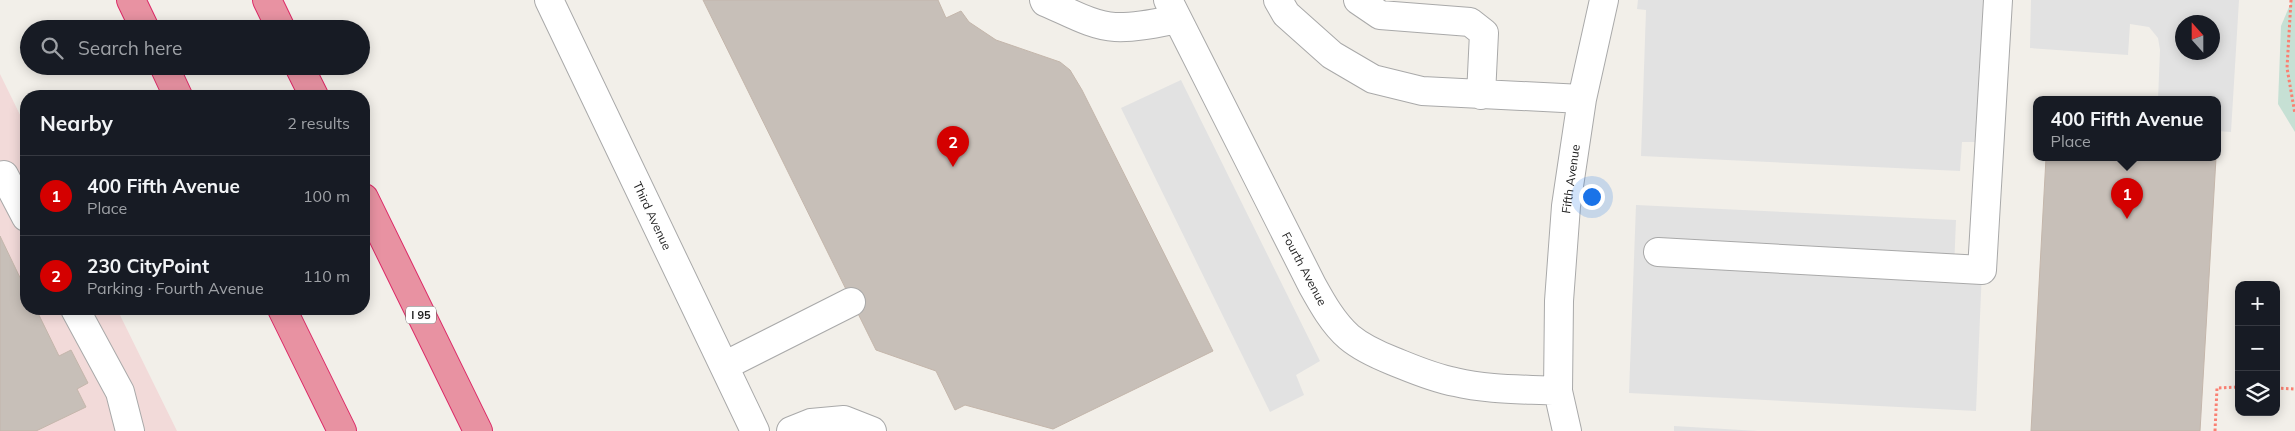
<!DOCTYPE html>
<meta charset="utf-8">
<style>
:root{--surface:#171b24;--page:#242831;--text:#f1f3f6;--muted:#9ea1a6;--line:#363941;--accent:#d40000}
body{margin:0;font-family:Mulish,sans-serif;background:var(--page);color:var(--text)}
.controls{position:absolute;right:15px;bottom:15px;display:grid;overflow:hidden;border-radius:10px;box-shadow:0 2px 12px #0003}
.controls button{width:45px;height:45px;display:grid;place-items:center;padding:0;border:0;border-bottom:1px solid var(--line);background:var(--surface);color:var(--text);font:25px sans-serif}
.compass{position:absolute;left:2175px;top:15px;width:45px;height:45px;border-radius:50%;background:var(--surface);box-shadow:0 2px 12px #0003;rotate:339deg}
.you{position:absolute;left:1591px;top:196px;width:18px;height:18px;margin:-12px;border:4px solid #fff;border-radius:50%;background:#1a73e8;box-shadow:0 0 0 8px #1a73e833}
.badge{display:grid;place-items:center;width:32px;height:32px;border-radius:50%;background:var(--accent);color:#fff;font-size:16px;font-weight:700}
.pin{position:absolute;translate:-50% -41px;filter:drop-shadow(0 1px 2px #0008)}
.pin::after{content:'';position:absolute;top:26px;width:18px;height:15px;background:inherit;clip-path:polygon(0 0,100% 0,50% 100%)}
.popup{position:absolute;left:2033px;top:96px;width:188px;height:65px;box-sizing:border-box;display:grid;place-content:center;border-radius:10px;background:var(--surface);filter:drop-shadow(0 1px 4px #0005);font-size:16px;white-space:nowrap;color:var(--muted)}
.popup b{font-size:19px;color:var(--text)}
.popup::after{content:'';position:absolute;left:50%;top:100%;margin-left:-10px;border:10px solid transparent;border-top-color:var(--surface)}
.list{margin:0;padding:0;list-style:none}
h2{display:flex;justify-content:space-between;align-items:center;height:65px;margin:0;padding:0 20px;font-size:21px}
h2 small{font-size:16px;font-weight:400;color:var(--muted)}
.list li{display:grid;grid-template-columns:32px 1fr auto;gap:15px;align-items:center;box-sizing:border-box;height:80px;padding:0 20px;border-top:1px solid var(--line)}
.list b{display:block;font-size:19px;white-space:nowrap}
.list p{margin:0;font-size:16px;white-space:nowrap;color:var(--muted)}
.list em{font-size:16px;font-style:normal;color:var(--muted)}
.icon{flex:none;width:28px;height:28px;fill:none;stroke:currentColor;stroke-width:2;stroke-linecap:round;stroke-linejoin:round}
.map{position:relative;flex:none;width:2295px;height:431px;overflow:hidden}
.search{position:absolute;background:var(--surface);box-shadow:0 2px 12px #0003;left:20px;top:20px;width:350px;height:55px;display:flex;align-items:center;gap:12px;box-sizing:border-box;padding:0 18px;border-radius:28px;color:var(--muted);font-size:19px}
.panel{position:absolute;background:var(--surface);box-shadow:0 2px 12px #0003;left:20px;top:90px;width:350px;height:225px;border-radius:20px}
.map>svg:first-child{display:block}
.commercial{fill:#f2dad9}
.wetland{fill:#c6e0d4}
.parking{fill:#e2e2e2;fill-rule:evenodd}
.building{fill:#c7bfb8;stroke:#c4b6ab}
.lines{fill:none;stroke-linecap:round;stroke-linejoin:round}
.minor-casing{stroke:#a9a9a9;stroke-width:30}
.highway-casing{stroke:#dc2a67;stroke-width:30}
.path{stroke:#fa8072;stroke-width:3;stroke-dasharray:2.5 2.5;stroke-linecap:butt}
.minor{stroke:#fff;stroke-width:28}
.highway{stroke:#e892a2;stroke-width:28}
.labels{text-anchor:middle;stroke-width:4.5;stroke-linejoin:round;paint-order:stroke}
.shield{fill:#fff;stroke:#646464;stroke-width:1}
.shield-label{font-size:11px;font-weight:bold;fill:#222}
.street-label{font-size:12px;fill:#222;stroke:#fff}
</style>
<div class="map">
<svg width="2295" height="431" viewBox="0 0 2295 431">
<rect width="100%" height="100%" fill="#f2efe9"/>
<path class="commercial" d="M0,74l26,53v182h91l60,122h-177z"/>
<path class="wetland" d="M2292,0h3v132l-17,-28 3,-78z"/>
<path class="parking" d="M1638,0h360l-8,142h-28l-2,29 -319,-15 5,-146 -9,-1z
M2031,0h208l-8,132 -14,-1v-31h-59l2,-50 -2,-12 -9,-11 -19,-3 -2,31 -98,-7zM2182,22h30v30h-30z
M1181,80l139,281 -24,14 8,20 -34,17 -149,-304z
M1636,205l320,15 -2,49 28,1 -6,141 -347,-18z
M1674,426l84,5h-84z"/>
<path class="building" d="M703,0h235l8,18 15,-7 8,11 27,18 64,22 10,8 12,20 131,261 -160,78 -88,-24 -10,5 -19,-39 -60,-21z
M2046,158h170l-16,273h-169z
M0,236l26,54v19h10l23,47 12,-6 17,33 -11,6 9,18 -50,24h-36z"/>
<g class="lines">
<defs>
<path id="minor" d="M549,0l206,431
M1044,0l1,2c22,9 47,24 70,25 21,1 42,-4 62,-8
M1168,0l144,285c10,18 21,38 37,52 13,11 29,18 44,24 20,8 40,17 62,21 33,8 68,7 103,9
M1278,0l8,14 46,41 41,24 49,12 160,8
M1358,0l22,15 90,7 14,11 -3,62
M4,175l22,42
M1658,252l324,18 16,-270
M75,309l45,83 10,39
M724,366l127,-64
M791,431l20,-8 33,-3 28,11
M1567,431l-9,-40 1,-90 7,-95 16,-107 22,-99"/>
<path id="highway" d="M131,0l14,29
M267,0l14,29
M164,66l14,30
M299,66l15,30
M364,198l114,233
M282,309l60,122"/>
</defs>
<use href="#minor" class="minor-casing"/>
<use href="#highway" class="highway-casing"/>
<path class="path" d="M2291,0l-4,68 8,46
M2276,388l19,1
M2215,431l2,-43 22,-1"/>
<use href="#minor" class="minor"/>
<use href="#highway" class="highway"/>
</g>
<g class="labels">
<rect class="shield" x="406" y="306.5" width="30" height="17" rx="4"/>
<g class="shield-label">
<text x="421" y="319">I 95</text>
</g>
<g class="street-label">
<text transform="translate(1571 179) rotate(-82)" y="4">Fifth Avenue</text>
<text transform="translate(652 216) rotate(65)" y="4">Third Avenue</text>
<text transform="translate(1304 269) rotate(62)" y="4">Fourth Avenue</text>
</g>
</g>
</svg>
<div class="controls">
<button>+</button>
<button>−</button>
<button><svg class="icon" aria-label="layers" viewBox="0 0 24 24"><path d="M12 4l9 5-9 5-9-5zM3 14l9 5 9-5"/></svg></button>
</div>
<svg class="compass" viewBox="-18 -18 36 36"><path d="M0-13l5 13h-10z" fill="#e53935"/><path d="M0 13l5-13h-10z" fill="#9ea1a6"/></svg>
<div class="you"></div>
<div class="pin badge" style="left:2127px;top:219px">1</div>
<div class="popup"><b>400 Fifth Avenue</b>Place</div>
<div class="pin badge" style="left:953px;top:167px">2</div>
<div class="search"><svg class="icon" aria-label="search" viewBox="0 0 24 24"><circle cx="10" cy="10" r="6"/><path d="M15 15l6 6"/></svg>Search here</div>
<section class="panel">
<h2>Nearby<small>2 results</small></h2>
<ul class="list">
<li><span class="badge">1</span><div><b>400 Fifth Avenue</b><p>Place</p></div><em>100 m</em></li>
<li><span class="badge">2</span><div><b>230 CityPoint</b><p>Parking · Fourth Avenue</p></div><em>110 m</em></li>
</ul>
</section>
</div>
